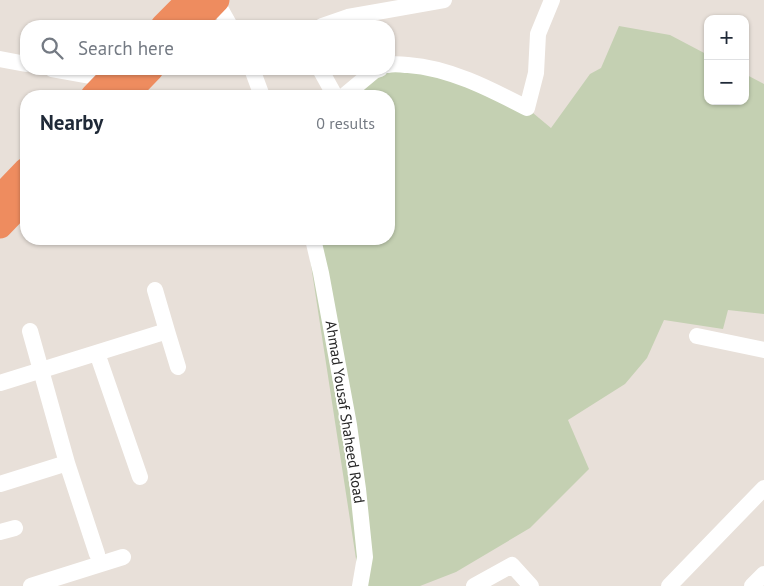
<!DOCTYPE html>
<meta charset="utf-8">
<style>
:root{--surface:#fff;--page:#f2f2f3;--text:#1f2937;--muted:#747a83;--line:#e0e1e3}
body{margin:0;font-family:"PT Sans",sans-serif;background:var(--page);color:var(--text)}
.controls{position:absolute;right:15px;top:15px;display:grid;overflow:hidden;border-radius:10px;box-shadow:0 1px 4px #0004}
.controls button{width:45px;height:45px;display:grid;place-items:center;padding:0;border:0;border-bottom:1px solid var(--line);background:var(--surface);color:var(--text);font:25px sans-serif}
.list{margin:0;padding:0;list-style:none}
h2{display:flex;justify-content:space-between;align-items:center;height:65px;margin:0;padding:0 20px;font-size:21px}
h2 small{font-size:16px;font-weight:400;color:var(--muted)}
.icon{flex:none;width:28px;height:28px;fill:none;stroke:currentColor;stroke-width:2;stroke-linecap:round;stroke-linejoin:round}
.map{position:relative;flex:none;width:764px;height:586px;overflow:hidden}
.search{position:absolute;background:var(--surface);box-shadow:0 1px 4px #0004;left:20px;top:20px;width:375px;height:55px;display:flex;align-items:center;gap:12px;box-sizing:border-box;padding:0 18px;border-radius:20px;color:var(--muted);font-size:19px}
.panel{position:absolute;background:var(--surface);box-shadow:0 1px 4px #0004;left:20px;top:90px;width:375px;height:155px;border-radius:20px}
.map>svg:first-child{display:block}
.cemetery{fill:#c4d0b2}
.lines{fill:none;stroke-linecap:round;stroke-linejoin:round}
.minor{stroke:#fff;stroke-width:16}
.highway{stroke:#ee8c5f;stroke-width:25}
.labels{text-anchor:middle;stroke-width:4;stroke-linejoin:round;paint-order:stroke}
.street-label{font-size:15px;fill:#272727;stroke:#fff}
</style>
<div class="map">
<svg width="764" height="586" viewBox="0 0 764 586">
<rect width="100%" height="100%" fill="#e8e0d9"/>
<path class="cemetery" d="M619,26l51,9 38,20v46h37v-27l19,10v230l-36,-4 -5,19 -59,-9 -17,38 -22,26 -57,36 21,49 -59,59 -74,44 -36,14h-50l-10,-1 -53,-346h82v-143h-45l30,-25 43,-5 110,42 24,20 39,-54 11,-6z"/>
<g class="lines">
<path class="minor" d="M216,1l14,25
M322,26l26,-9 96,-17
M0,59l26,5
M389,65c6,-2 12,0 19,0 42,3 82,24 119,43l9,-35 2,-39 14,-34
M52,69l56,10
M252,69l10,27
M320,69l15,27
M344,96l30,-25 6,-2
M313,239l8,34 28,152 9,64 7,68 -5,29
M167,331l11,36
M697,336l67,14
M97,353l43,124
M0,383l167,-52 -12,-41
M67,463l30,91
M0,484l67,-21 -37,-132
M0,532l15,-4
M31,586l92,-29
M474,586l38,-21 19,21
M669,586l95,-98
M752,586l12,-12"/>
<path class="highway" d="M163,26l26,-26
M192,26l25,-26
M93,96l26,-27
M125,96l26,-27
M0,197l26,-27
M0,226l26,-27"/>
</g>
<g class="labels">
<g class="street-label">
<text transform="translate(345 412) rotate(81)" y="5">Ahmad Yousaf Shaheed Road</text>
</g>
</g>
</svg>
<div class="controls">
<button>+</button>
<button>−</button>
</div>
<div class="search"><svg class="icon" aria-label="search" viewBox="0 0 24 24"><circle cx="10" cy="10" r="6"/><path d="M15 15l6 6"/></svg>Search here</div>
<section class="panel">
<h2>Nearby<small>0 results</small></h2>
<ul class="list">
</ul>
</section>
</div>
